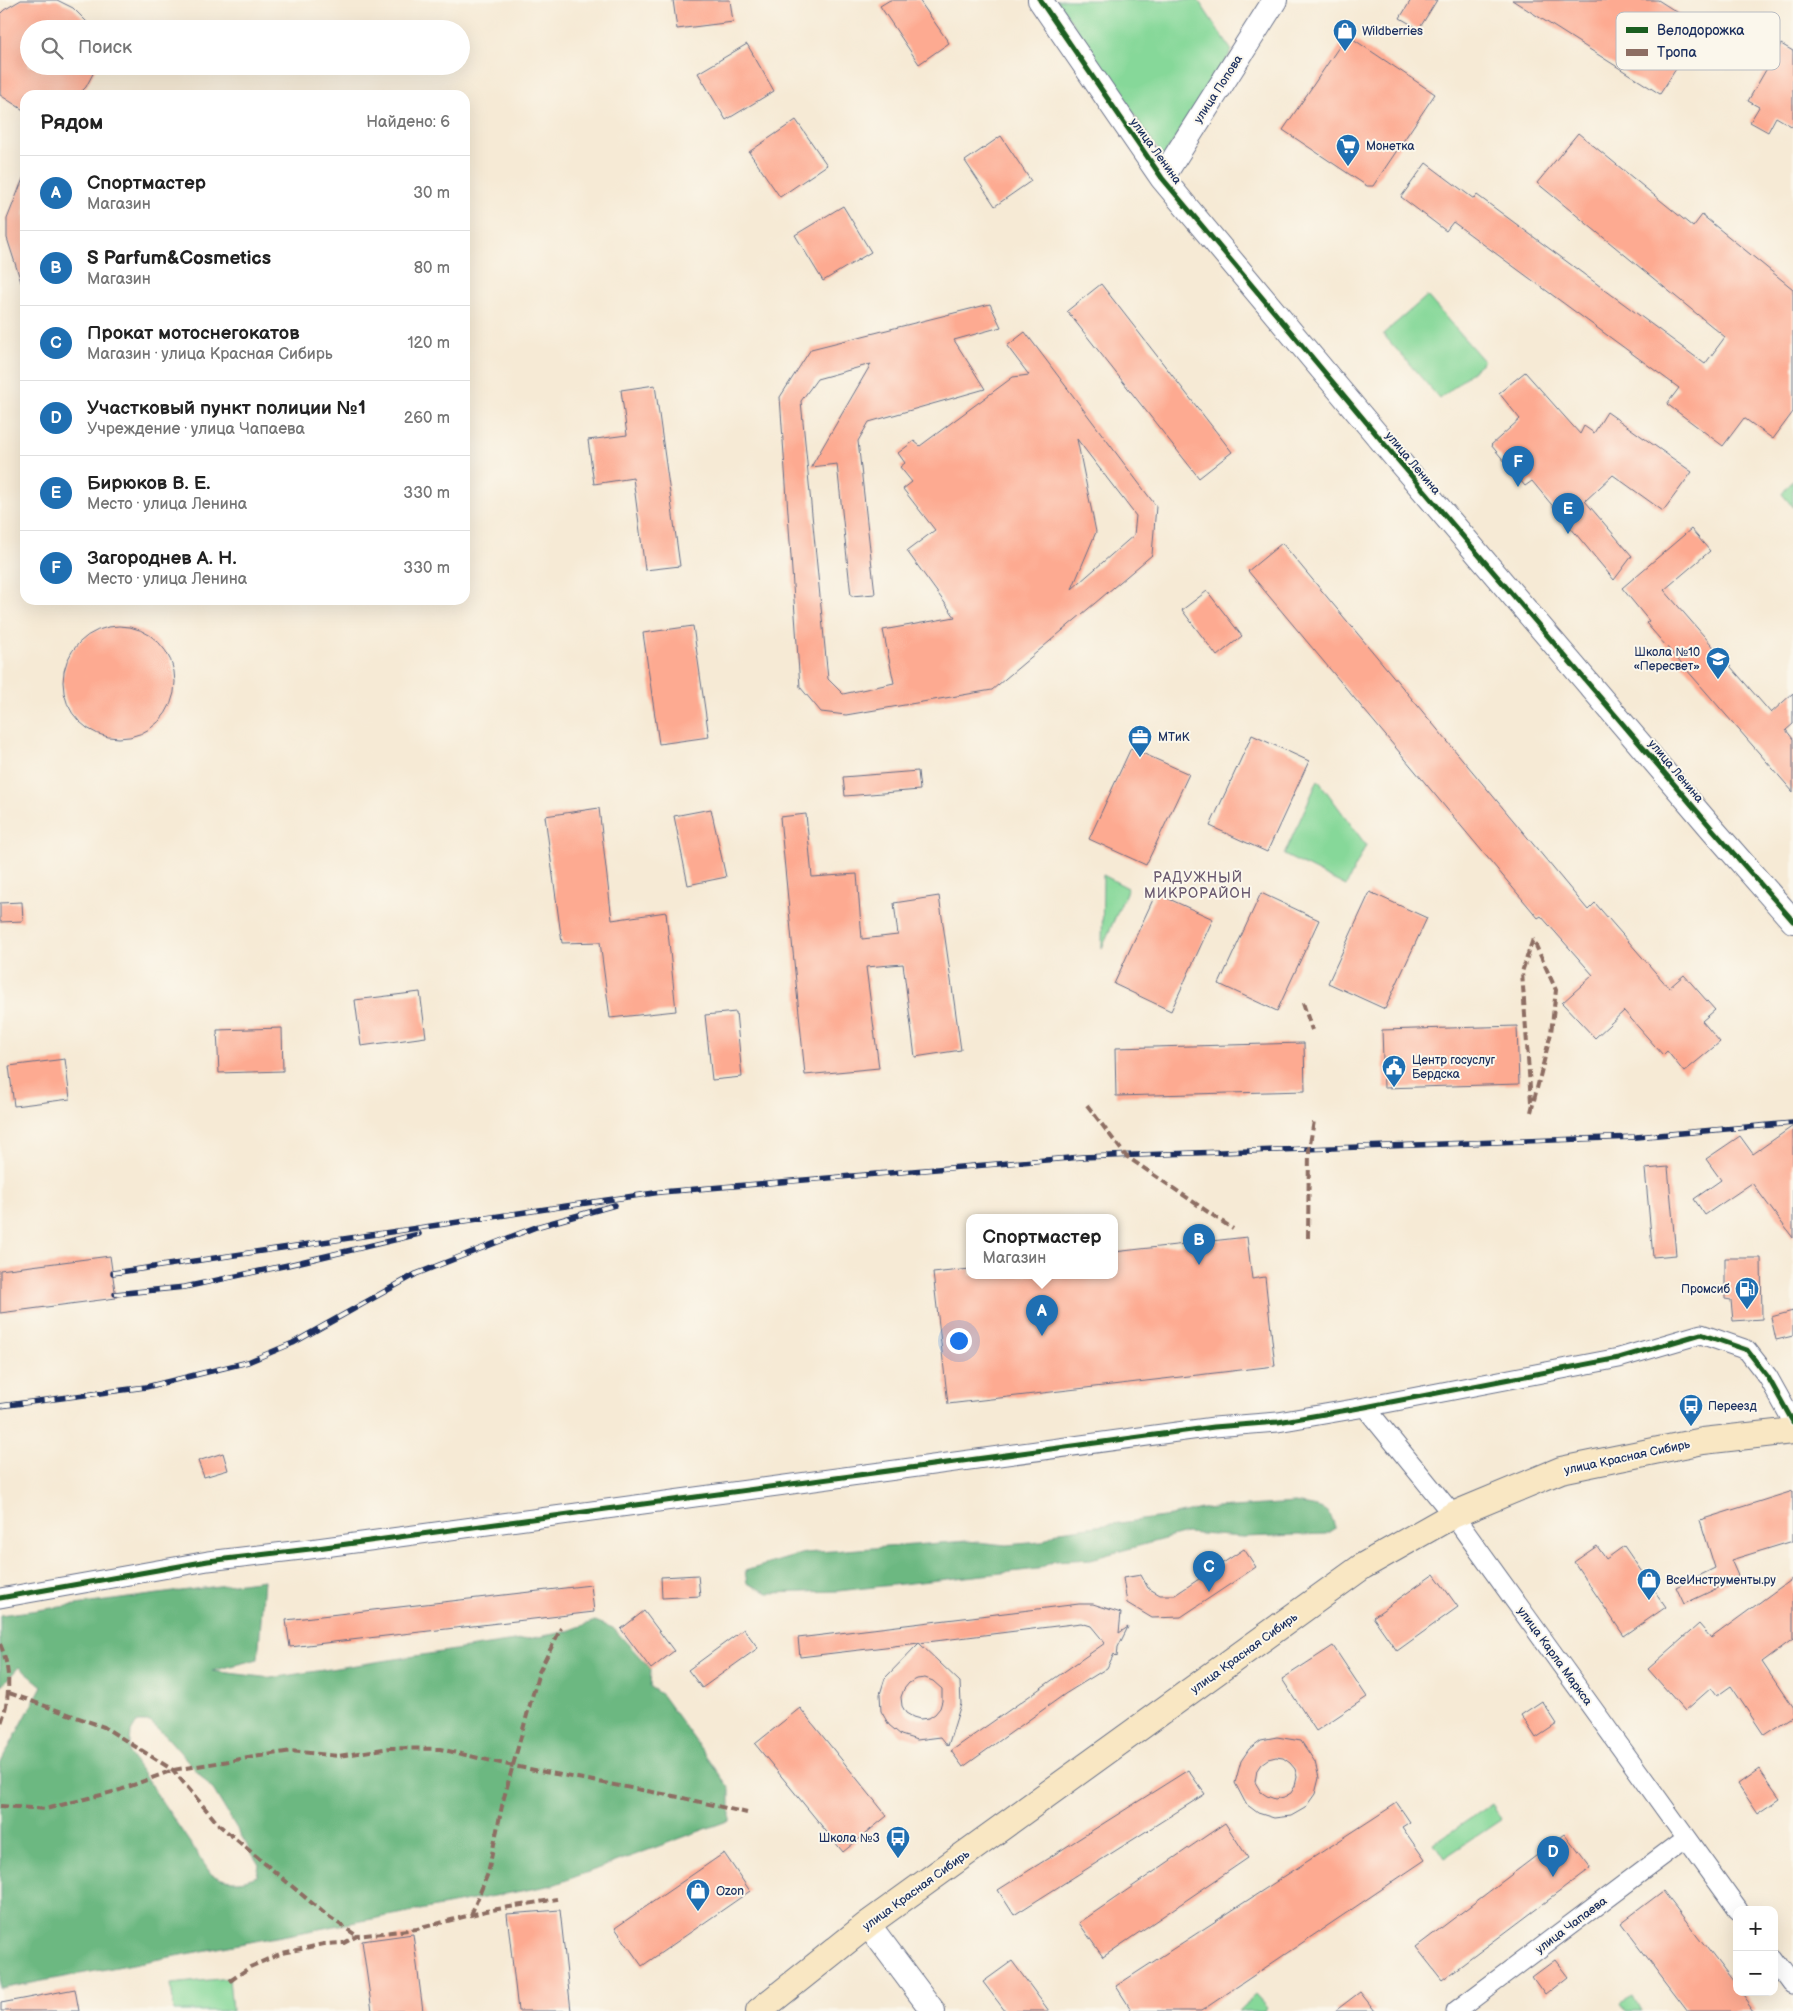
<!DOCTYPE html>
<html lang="ru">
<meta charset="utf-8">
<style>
:root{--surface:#fff;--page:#f6f6f6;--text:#222;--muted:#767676;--line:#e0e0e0;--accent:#1f6fb2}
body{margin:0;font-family:"Balsamiq Sans",sans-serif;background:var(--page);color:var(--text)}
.controls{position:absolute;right:15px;bottom:15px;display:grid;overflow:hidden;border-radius:10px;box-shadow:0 5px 20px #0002}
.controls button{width:45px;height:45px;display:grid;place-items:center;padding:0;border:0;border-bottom:1px solid var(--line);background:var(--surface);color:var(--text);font:25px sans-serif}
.you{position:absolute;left:958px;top:1340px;width:18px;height:18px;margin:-12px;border:4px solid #fff;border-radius:50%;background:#1a73e8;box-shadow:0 0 0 8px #1a73e833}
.badge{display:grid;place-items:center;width:32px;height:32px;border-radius:50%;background:var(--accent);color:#fff;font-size:16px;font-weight:700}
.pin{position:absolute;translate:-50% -41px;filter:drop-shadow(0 1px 2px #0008)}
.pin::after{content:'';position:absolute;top:26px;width:18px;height:15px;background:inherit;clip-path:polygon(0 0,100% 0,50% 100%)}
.popup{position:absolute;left:966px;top:1214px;width:152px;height:65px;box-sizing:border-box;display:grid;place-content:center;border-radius:10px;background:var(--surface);filter:drop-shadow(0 1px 4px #0005);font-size:16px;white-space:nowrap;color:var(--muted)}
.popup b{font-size:19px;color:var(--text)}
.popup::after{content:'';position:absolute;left:50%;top:100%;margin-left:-10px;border:10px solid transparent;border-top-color:var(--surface)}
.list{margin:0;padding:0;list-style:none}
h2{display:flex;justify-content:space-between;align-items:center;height:65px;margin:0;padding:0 20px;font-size:21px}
h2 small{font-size:16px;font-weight:400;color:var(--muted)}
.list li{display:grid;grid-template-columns:32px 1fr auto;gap:15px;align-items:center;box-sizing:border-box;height:75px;padding:0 20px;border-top:1px solid var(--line)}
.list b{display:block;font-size:19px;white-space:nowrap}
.list p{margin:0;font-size:16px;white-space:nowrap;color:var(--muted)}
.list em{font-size:16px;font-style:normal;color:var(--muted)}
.icon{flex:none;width:28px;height:28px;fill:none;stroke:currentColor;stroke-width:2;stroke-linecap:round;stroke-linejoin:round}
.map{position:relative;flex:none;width:1793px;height:2011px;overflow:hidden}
.search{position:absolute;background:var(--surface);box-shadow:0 5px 20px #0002;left:20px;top:20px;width:450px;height:55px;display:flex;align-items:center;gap:12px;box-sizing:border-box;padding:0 18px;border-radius:28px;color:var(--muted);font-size:19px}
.panel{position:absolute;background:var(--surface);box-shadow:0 5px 20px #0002;left:20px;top:90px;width:450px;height:515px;border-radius:15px}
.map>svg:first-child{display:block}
.green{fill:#86d899;stroke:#50847c}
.forest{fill:#6cb881;stroke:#447470;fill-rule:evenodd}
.building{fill:#fdaa91;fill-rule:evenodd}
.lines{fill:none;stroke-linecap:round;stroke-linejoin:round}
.minor-casing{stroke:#687088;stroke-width:21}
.tertiary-casing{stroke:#687088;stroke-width:26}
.secondary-casing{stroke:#687088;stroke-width:28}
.minor{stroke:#fff;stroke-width:19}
.tertiary{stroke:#fff;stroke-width:24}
.secondary{stroke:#f9e7c3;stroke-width:26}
.rail-casing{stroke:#1b2f5e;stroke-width:5.5}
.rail{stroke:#fbf7ec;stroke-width:4;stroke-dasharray:11;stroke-linecap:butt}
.quiet{stroke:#8d6e63;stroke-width:4;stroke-dasharray:8 4;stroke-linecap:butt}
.cycleway-casing{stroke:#fbf7ec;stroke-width:8}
.cycleway{stroke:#1b5e20;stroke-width:5}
.labels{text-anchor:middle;stroke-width:4;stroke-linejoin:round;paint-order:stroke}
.poi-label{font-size:12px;fill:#1b2f5e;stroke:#fbf7ec;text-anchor:start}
.street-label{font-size:12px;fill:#1b2f5e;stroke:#fbf7ec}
.neighbourhood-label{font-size:14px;letter-spacing:1px;fill:#6a5a70;stroke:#fbf7ec}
.key{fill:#fbf7ec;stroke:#b8bbc1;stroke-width:1}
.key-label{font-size:14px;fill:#1b2f5e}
</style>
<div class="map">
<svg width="1793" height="2011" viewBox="0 0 1793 2011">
<rect width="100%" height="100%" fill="#fbf7ec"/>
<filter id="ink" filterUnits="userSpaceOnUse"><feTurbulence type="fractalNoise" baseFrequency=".02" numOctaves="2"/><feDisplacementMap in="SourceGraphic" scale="10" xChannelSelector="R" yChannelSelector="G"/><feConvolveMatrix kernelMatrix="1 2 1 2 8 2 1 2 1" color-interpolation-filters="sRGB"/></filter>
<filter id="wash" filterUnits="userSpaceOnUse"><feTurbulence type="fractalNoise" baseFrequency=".0096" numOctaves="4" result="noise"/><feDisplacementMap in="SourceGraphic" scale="20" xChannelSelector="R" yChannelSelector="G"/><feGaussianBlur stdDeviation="1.12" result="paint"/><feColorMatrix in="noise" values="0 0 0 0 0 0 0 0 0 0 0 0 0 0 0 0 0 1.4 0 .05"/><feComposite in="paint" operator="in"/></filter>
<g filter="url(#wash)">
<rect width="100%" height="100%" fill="#f6ead5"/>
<path class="green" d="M1057,0h141l34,51 -69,106z
M1427,296l57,65 -44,38 -57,-65z
M1793,479v28l-11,-13z
M1318,780l48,65 -20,41 -62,-31z
M1103,875l25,13 -26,60z
M1492,1804l10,15 -58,39 -10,-15z
M229,1978l3,33h-58l-3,-27z
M1255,1995l12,13 -3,3h-26z
M1634,1996l8,15h-16l-5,-8z"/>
<path class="forest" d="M1295,1503c20,4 36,2 40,25l-9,6 -83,3 -57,-4 -95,26 -37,2 -16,8 -200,22 -70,2 -21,-10 -2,-12 60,-18 162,-12 39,4 35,-3 19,-11 111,-15 30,-7z
M264,1580l-6,79 -46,12 59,7 256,-39 38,-7 30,-11 18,7 38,41 -1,18 12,8 68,94v31l-177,65 -553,104v-225l42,-78 -23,-19 -19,20v-72zM137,1722h13l16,14 48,55 45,74 -2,11c-17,7 -31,7 -46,-2l-82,-121 2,-21z"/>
<g id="blocks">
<path class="building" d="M21,0h36l16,8 21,21h-65v37h68l-11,21 -8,8h-53v16l-25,-16v-81l4,-4z
M673,0h57l3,22 -56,7z
M890,0h29l30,43 -30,21 -39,-58z
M1411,0h26l-18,29 -19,-11z
M1512,0h146l44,28 -42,66z
M1347,35l88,59 -62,92h-6l-84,-56z
M747,44l27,47 -48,29 -28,-47z
M1781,44l12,7v76l-17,-10 -8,15 -18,-10 9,-15 -11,-6z
M796,120l31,45 -47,32 -31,-45z
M1578,133l115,94 9,-12 91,74v123l-20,27 -29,-21 -21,28 -56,-42 12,-16 -226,-166 -7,9 -45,-34 25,-34 48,36 3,-4 228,169 20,-27 -188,-154z
M1001,136l30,45 -36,25 -30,-45z
M24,176l1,108 -3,1 -15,-47v-19z
M843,206l28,46 -48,29 -28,-46z
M1101,284l131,168 -33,26 -132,-167z
M990,304l11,23 -47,13 31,49 -116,33 -11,19 17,153 -24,2 -14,-132 -26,3 60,-103 -54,15 -16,22 27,278 15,15 51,-11 -11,-53 72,-13 -48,-66 28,-21 -32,-41 9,-7 -12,-15 5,-4 -7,-10 16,-12 6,5 93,-69 16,-2 -22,-29 18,-14 131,174 -4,49 -160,135 -146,25 -25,-3 -21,-25 -20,-290 31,-48zM1077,439l59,77 -2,19 -62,54 24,-57z
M1525,372l55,62 4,-8 10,7 13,-21 85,60 -29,39 -50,-36 -28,26 47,55 -18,24 -82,-99 -7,5 -34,-41 29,-26 -21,-26z
M655,385l25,181 -35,4 -12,-92 -39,6 -6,-44 39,-5 -6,-45z
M1691,529l19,22 -46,39 107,123 22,-20v31l-7,6 7,9v53l-147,-169 3,-2 -27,-33z
M1282,543l306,367 7,-7 74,85 15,-13 31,35 -13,11 18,21 -36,30 -17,-21 -4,4 -39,-44 -29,27 -33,-35 31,-28 -52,-59 -3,2 -290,-347z
M1207,591l35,45 -25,20 -35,-46z
M63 682a56 56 0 1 1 112 0a56 56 0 1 1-112 0Z
M693,626l16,111 -50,7 -16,-111z
M1252,735l57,26 -42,91 -57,-26z
M1131,748l58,26 -43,91 -57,-26z
M918,771l2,19 -75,6 -2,-19z
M599,808l13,112 54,-8 10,99 -66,7 -10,-76 -38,1 -17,-127z
M711,809l15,68 -38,8 -14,-69z
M806,814l6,63 45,-3 5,65 36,-4 -4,-32 45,-7 22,154 -46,7 -12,-93 -37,3 13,101 -74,7 -25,-258z
M1370,892l57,26 -42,91 -57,-26z
M1156,893l57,26 -42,92 -57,-27z
M1261,893l58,27 -42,91 -58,-27z
M22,902l1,19 -23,1v-19z
M420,992l6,45 -65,9 -6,-46z
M736,1012l6,65 -30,3 -7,-65z
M1517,1026l2,58 -135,4 -2,-58z
M282,1028l1,43 -64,2 -2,-43z
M1304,1043l1,48 -189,5 -1,-48z
M65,1059l5,40 -56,7 -5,-40z
M1793,1126v112l-41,-55 -47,32 -11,-16 27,-19 -15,-21 34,-23 13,18z
M1668,1167l8,88 -23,2 -8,-88z
M1247,1237l5,42 13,-2 10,89 -327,38 -15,-131 37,-4v6h144v-23z
M110,1256l6,42 -116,15v-43z
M1725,1258h36l1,61 -29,2 -2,-21 -6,-1z
M1793,1311v25l-17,4 -5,-23z
M223,1453l5,17 -24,7 -6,-16z
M1793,1491v50l-62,19 8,18 -55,26 -8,-17 39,-19 -15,-48z
M1597,1546l9,13 18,-13 42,61 -42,29 -50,-74z
M1244,1549l12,18 -75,50 -29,1 -25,-15 -4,-25 18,-3 7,13 12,7h15z
M1434,1574l24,33 -61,44 -24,-34z
M698,1575l2,21 -38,2 -1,-21z
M1793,1578v61l-31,23 31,46v8l-29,19 -33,-49 -14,10 -6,-8 -26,23 -37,-42 51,-45 12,14z
M591,1585l3,27 -304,35 -4,-27z
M1079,1604h14l28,9 -2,20 9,-6 -10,20 -1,10 -3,-3 -7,14 -42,26 -102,73 -12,-16 154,-108 -14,-17 -10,-3 -162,20 41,39 1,22 -13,42 -7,-9 -24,3 -16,-5 -12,-10 -8,-14 -1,-17 5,-16 34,-35 -119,14 -2,-19zM925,1678l8,3 9,8v12l-2,7 -5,6 -6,4 -9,1 -7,-2 -7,-4 -4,-7 -1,-9 3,-8 5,-6 8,-4z
M644,1611l30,40 -23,18 -30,-40z
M744,1629l14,19 -56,40 -14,-18z
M1333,1646l34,51 -51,34 -34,-52z
M1542,1701l15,23 -21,14 -15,-23z
M800,1708l87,108 -44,36 -88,-108z
M1277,1737l24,4 14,21 4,16 -4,16 -10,14 -14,8 -17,2 -16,-5 -12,-9 -11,-21 6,-22 8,-12 12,-9zM1276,1757l7,1 7,5 5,6 2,8 -2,9 -4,7 -7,4 -9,2 -8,-3 -6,-4 -6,-10 2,-12 4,-6 7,-5z
M1759,1769l21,30 -22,15 -20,-30z
M1188,1770l17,24 -191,121 -16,-25z
M1397,1803l13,19 -8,5 23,33 -224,151h-69l-16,-25z
M1225,1823l23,35 -145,99 -24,-34z
M1565,1834l26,34 -149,112 -26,-33z
M724,1853l26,38 -108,75 -27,-38z
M1663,1891l74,96v5h4l14,19h-67l-67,-88z
M560,1910l11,101h-53l-11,-97z
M413,1934l10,77h-51l-10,-70z
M1555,1960l13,17 -23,18 -13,-18z
M1012,1961l37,50h-44l-22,-29z
M75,1989l4,22h-78v-8z
M1360,1992l15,19h-40z"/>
</g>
</g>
<g filter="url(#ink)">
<use href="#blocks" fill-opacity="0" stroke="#687088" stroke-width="1"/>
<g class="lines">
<defs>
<path id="minor" d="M1365,1407l88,108 285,395
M0,1598l208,-37 102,-12 904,-122 64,-5 87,-15 254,-49 82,-24 46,16 21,27 25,45
M1774,1959l19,26
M1456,2011l230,-173"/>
<path id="tertiary" d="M1040,0l122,178 235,281 317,372 79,90
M1162,178l113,-178
M868,1924l65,87"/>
<path id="secondary" d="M759,2011l109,-87 495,-358 90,-51 108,-45 142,-29 90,-10"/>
</defs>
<use href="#minor" class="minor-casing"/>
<use href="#tertiary" class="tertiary-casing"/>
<use href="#secondary" class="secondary-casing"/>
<use href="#minor" class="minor"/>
<use href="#tertiary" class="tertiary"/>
<use href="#secondary" class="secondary"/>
<defs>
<path id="rail" d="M113,1273l548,-81 421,-35 554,-20 157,-14
M115,1294l70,-7 103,-22 131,-31
M0,1406l146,-19 102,-25 45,-19 123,-69 120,-47 79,-22"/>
</defs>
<use href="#rail" class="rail-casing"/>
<use href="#rail" class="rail"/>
<path class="quiet" d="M1303,1003l9,27
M1531,1102l-9,-130 11,-33
M1087,1105l39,51 107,73
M1531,1112l20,-79 5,-43 -23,-51
M1308,1238l1,-89 5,-28
M0,1644c12,26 10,56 0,82
M9,1693l95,34 69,43 46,55 106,89 32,22
M0,1806l46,3 74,-19 53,-20 118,-19 48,5 51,-8 50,1 73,17 166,31 68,16
M471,1915l17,-42 15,-72 36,-129 22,-44
M230,1981l20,-14 32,-14 42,-9 20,-1 13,-7 60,-7 69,-18 71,-12"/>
<defs>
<path id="cycleway" d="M1040,0l122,178 235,281 317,372 79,90
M0,1598l208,-37 102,-12 904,-122 64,-5 87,-15 254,-49 82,-24 46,16 21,27 25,45"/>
</defs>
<use href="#cycleway" class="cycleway-casing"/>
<use href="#cycleway" class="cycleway"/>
</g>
</g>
<defs>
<symbol id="shop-pin" viewBox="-11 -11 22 30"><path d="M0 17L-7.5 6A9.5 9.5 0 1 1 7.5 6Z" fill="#1f6fb2" stroke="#fbf7ec"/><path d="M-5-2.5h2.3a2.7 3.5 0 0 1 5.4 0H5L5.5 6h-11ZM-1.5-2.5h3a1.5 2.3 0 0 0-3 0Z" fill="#fff"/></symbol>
<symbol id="supermarket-pin" viewBox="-11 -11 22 30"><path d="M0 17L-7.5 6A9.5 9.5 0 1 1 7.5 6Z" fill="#1f6fb2" stroke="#fbf7ec"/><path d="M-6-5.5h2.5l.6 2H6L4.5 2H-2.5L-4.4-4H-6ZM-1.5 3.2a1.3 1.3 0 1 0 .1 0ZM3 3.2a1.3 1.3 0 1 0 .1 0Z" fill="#fff"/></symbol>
<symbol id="school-pin" viewBox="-11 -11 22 30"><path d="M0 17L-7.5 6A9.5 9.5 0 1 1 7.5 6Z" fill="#1f6fb2" stroke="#fbf7ec"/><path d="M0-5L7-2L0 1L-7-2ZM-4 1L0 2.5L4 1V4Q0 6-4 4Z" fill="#fff"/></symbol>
<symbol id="office-pin" viewBox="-11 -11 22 30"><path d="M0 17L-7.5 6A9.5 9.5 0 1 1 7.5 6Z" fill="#1f6fb2" stroke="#fbf7ec"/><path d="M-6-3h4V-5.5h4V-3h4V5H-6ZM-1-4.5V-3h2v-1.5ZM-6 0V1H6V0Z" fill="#fff"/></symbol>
<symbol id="civic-pin" viewBox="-11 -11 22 30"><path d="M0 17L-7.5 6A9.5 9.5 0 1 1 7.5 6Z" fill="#1f6fb2" stroke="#fbf7ec"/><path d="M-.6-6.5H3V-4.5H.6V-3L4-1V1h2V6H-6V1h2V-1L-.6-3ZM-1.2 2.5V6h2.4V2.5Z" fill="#fff"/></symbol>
<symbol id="fuel-pin" viewBox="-11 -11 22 30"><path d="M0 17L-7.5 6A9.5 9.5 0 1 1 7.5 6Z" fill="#1f6fb2" stroke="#fbf7ec"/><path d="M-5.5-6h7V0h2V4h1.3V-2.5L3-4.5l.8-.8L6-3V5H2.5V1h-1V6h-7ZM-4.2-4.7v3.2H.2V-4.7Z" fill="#fff"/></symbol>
<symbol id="bus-pin" viewBox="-11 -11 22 30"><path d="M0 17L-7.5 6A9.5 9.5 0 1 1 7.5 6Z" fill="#1f6fb2" stroke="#fbf7ec"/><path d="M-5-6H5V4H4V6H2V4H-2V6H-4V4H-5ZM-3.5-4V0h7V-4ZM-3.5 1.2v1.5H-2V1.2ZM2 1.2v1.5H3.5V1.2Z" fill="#fff"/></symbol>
</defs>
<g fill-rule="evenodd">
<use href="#shop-pin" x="1331" y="17" width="28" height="38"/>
<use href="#supermarket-pin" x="1334" y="132" width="28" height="38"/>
<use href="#school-pin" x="1704" y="645" width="28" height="38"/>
<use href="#office-pin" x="1126" y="723" width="28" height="38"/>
<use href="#civic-pin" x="1380" y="1053" width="28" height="38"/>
<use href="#fuel-pin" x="1733" y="1275" width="28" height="38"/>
<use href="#bus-pin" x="1677" y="1392" width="28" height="38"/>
<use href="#shop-pin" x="1635" y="1566" width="28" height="38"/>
<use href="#bus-pin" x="884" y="1824" width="28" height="38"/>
<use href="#shop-pin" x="684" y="1877" width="28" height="38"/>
</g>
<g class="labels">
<g class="poi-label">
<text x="1362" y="35">Wildberries</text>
<text x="1366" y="150">Монетка</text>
<text x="1700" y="656" text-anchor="end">Школа №10<tspan x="1700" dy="14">«Пересвет»</tspan></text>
<text x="1158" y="741">МТиК</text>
<text x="1412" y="1064">Центр госуслуг<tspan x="1412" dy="14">Бердска</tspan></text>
<text x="1730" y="1293" text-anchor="end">Промсиб</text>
<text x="1708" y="1410">Переезд</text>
<text x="1666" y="1584">ВсеИнструменты.ру</text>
<text x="880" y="1842" text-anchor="end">Школа №3</text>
<text x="716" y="1895">Ozon</text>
</g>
<g class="street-label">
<text transform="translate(1218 89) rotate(-57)" y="4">улица Попова</text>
<text transform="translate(1156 151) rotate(54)" y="4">улица Ленина</text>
<text transform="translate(1413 463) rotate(50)" y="4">улица Ленина</text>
<text transform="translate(1676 771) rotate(50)" y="4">улица Ленина</text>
<text transform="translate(1627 1457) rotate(-12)" y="4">улица Красная Сибирь</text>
<text transform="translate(1244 1653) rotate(-36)" y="4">улица Красная Сибирь</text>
<text transform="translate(1555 1656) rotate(54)" y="4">улица Карла Маркса</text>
<text transform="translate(916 1890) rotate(-36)" y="4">улица Красная Сибирь</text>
<text transform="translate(1571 1925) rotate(-37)" y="4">улица Чапаева</text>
</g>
<g class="neighbourhood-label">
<text x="1198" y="882">РАДУЖНЫЙ<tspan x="1198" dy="16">МИКРОРАЙОН</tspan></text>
</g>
</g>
<rect x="1616" y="12" width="164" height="58" rx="8" class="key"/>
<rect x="1626" y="27" width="22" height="6" fill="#1b5e20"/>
<rect x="1626" y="49" width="22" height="7" fill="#8d6e63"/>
<g class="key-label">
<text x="1657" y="35">Велодорожка</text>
<text x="1657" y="57">Тропа</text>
</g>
</svg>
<div class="controls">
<button>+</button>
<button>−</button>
</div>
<div class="you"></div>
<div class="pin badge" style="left:1042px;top:1336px">A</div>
<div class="popup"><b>Спортмастер</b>Магазин</div>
<div class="pin badge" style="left:1199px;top:1265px">B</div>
<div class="pin badge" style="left:1209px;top:1592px">C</div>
<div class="pin badge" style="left:1553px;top:1877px">D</div>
<div class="pin badge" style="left:1568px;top:534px">E</div>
<div class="pin badge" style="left:1518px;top:487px">F</div>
<div class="search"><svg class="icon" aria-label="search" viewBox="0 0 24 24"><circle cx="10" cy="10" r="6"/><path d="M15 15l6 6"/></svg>Поиск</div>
<section class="panel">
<h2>Рядом<small>Найдено: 6</small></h2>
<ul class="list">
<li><span class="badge">A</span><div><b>Спортмастер</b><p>Магазин</p></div><em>30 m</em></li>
<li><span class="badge">B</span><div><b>S Parfum&amp;Cosmetics</b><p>Магазин</p></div><em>80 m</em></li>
<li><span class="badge">C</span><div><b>Прокат мотоснегокатов</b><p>Магазин · улица Красная Сибирь</p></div><em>120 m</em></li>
<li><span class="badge">D</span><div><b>Участковый пункт полиции №1</b><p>Учреждение · улица Чапаева</p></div><em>260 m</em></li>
<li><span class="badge">E</span><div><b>Бирюков В. Е.</b><p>Место · улица Ленина</p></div><em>330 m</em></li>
<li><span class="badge">F</span><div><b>Загороднев А. Н.</b><p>Место · улица Ленина</p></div><em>330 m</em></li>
</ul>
</section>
</div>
